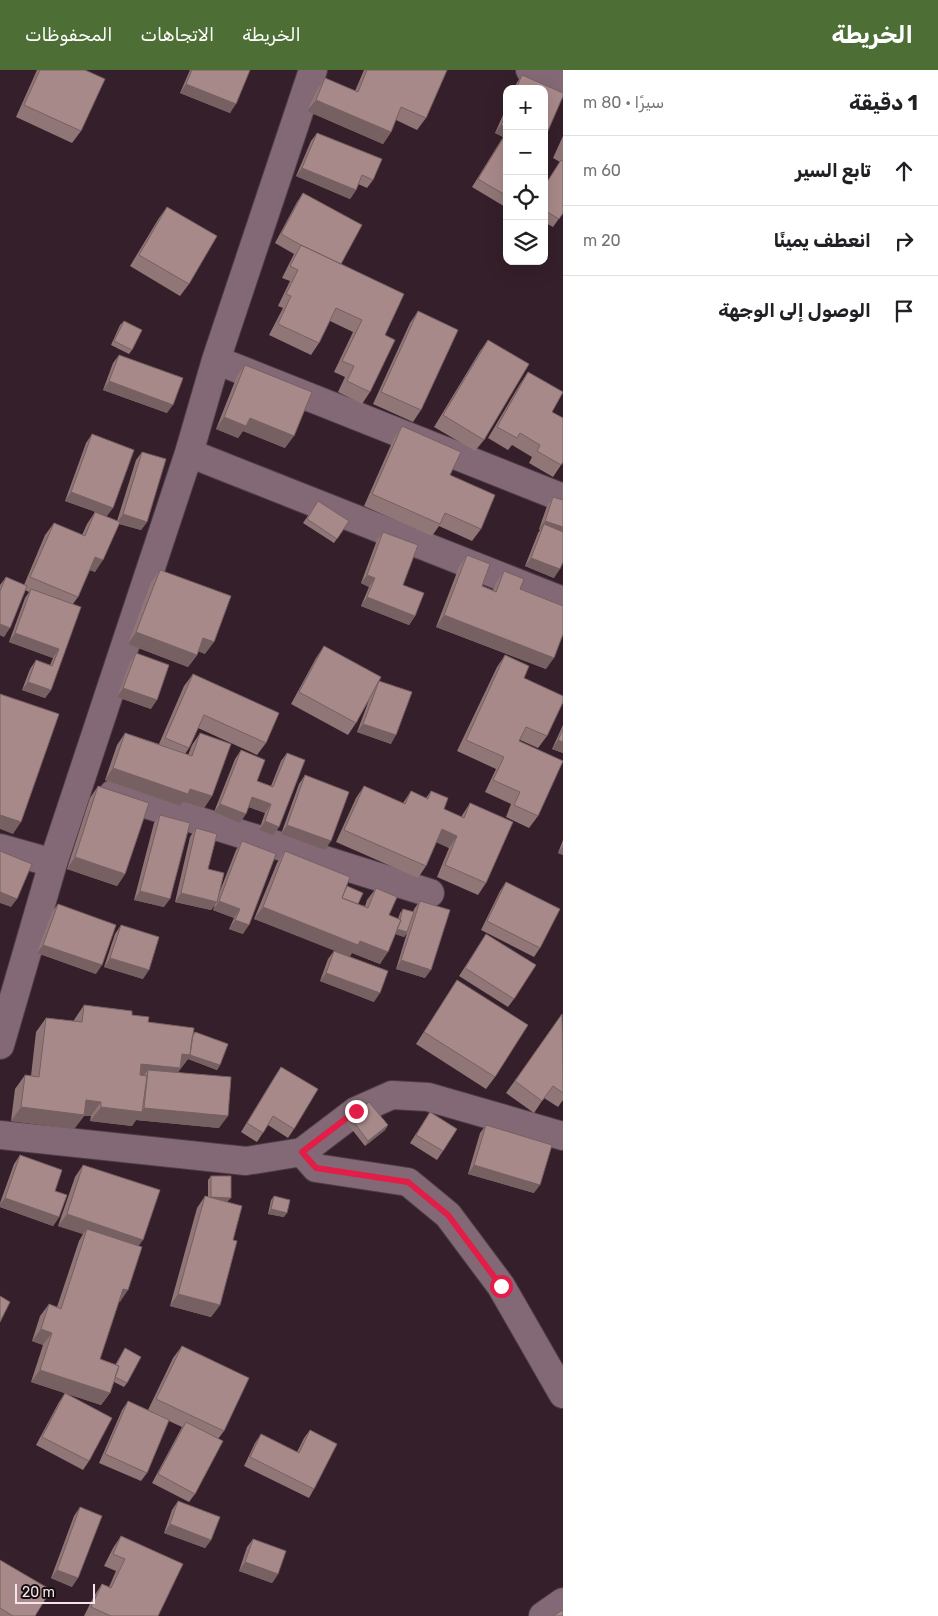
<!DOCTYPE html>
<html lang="ar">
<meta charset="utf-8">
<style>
:root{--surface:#fff;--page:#f6f6f6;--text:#202124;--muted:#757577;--line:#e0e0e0;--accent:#4d6f36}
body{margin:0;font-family:Rubik,Cairo,sans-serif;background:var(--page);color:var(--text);direction:rtl}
.controls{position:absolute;right:15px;top:15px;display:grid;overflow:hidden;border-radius:10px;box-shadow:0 5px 20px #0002}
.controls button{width:45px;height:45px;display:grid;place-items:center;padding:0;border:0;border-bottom:1px solid var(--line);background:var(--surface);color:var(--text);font:25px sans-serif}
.scale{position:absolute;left:15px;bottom:12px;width:80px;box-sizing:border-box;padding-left:5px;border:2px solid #f4e5ec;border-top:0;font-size:14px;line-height:18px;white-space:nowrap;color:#f4e5ec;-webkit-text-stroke:4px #160d11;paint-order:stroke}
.stop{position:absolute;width:15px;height:15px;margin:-11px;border:4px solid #e11d48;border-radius:50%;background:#fff}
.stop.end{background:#e11d48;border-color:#fff;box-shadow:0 1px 5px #0008}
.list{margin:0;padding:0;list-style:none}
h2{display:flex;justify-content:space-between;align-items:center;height:65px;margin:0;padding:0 20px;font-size:21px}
h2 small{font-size:16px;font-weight:400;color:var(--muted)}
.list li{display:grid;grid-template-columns:32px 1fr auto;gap:15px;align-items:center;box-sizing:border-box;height:70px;padding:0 20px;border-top:1px solid var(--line)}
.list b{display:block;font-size:19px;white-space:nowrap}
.list em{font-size:16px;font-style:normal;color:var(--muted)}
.icon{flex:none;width:28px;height:28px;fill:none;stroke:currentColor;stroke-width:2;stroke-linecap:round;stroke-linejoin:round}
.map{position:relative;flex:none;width:563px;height:1546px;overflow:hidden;direction:ltr}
header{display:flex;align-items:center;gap:30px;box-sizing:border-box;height:70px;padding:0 25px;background:var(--accent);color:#fff}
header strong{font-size:24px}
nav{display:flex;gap:28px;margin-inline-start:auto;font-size:18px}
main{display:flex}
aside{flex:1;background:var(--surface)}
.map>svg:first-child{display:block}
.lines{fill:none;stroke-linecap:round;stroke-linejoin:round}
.minor-casing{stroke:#4f3d46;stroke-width:30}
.minor{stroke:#836975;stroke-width:28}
.wall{fill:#907677}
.shaded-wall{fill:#766061}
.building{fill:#a8898a;stroke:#766061}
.route{stroke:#e11d48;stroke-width:6}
</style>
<header>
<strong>الخريطة</strong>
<nav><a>الخريطة</a><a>الاتجاهات</a><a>المحفوظات</a></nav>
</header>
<main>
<aside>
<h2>1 دقيقة<small>سيرًا · 80 m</small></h2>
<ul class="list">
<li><svg class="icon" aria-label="ahead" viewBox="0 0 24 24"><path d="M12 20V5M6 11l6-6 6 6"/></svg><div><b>تابع السير</b></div><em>60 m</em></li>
<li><svg class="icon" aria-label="right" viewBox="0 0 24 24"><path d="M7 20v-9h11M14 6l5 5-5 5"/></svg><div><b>انعطف يمينًا</b></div><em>20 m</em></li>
<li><svg class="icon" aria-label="arrive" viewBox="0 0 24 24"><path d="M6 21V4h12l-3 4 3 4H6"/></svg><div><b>الوصول إلى الوجهة</b></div></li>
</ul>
</aside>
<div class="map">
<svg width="563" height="1546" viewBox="0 0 563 1546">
<rect width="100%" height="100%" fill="#351f2a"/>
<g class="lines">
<defs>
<path id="minor" d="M530,0l33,14
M216,290l347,138
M189,383l374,148
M113,724l317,99
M0,778l53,15
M0,975l53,-182 136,-410 27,-93 97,-290
M0,1065l246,26 56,-9 54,-41 36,-16 36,2 135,39
M302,1082l14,16 92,14 40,33 53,71 62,108
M543,1546l20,-14"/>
</defs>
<use href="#minor" class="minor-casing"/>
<use href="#minor" class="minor"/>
</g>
<path class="wall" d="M37,0h48l-4,61 -9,12 -56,-26z
M190,0h60l-20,43 -50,-20z
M364,0h83l-21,48 -9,12 -21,-10 -5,12 -8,12 -76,-33 10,-21 8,-12 30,13z
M522,5l22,14h-30l2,-5z
M507,36v102l-35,-21 31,-50 -8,-4z
M317,63l56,47 -6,8 -9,-4 -2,6 -6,9 -54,-23 15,-35z
M563,66v77l-10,14 -9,-5v-36l16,-24 -7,-4z
M303,123l38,71 44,71 -15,57 -8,12 -24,-12 7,-15 -11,-5 19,-40 -23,-11 -11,22 -8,12 -42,-20 14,-27 -5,-2 12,-25 -8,-3 12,-24 -19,-11 22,-41z
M167,137l22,77 -9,12 -50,-30 29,-48z
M418,241l3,99 -8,12 -40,-18 37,-81z
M124,251l8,29 -3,4 -18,-9 9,-20z
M488,270l-4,100 -9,11 -41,-24 46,-76z
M119,285l48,58 -64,-23 10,-27z
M245,295l40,83 -42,-17 -5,7 -22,-9 21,-53z
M528,302l24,40 10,6 1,-1v45l-10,15 -24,-14 3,-6 -20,-12 -4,5 -20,-12 32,-54z
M402,356l48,49 31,54 -9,12 -33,-15 -7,10 -68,-30 30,-68z
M92,364l15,82 -42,-15 21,-58z
M142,382l5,70 -6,8 -22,-6 -24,48 -5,-2 -12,27 -5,7 -22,86 -6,8 -23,-8 8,-21 6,-9 14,5 3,-7 -44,-16 16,-44 4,-6 -4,-2 -21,47 -4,-2v-50l6,-8 18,8 21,-50 9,-12 28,12 5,-11 8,-12 22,9 19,-61z
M553,427l1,81 -29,-12 13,-33 2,-3 -1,-1 8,-23z
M318,431l31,20 -15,22 -31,-20z
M383,462l32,84 -6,9 -48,-19 8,-19 -8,-4 16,-43z
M467,485l15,31 11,4 3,-7 8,-12 16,18 26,80 -110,-42 23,-60z
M160,500l45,84 -7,-3 -1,4 -9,12 -60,-23 23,-62z
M324,576l55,35 12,63 -34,-12 12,-32 -13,23 -8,12 -57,-31 25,-46z
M136,583l15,56 -34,-12 13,-35z
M505,585l19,23 23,58 -9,12 -18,-8 -1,1 19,75 -9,12 -23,-11 5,-13 -26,-12 11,-23 -39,-18 40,-84z
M193,604l73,69 -9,12 -59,-27 -9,20 -4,6 3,1 4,-10 8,-12 12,63 -8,12 -21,-7 -3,5 -75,-26 12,-35 8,-12 34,11 25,-58z
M563,655v28l-11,-4z
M241,680l16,31 14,5 10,-25 6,-8 -8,74 -6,8 -14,-5 6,-17 -16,-6 -9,16 -26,-11 21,-53z
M305,705l20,75 -44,-16 18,-50z
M98,716l27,88 -8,12 -50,-17 23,-71z
M364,716l39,17 8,-12 15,7 5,-7 13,18 17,8 9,-14 16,80 -8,12 -41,-18 12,-29 -13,-6 -10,24 -8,12 -82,-36 20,-44z
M160,745l4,92 -30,-7 20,-77z
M196,758l12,41 10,27 18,-46 6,-9 1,93 -14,-5 5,-11 -21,-8 2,-5 -4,5 -36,-8 15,-65z
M563,770v15l-5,-2z
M285,781l61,36 12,17 7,2 2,-6 9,-12 13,27 9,4 2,-6 3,-4 10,3 1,-3 6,-8 5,77 -29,-9 11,-36 -3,4 -9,-3 -15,30 -28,-11 -98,-34 23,-56z
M506,812l34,66 -6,9 -53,-27 19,-39z
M58,834l38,70 -59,-21 15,-41z
M121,855l22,54 -39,-12 11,-33z
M486,864l28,65 -6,8 -49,-31z
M334,881l40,51 -54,-21 8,-22z
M457,910l38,97 -9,12 -70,-45z
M84,935l48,10 16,7 45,12 2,-2 25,33 -3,5 -29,-11 -10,13 41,56 -83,-8 -4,6 -42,-5 1,-5h-7l-10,13 -63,-8 4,-32 10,-14 6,1 5,-44 10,-14 28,3v-1z
M562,944l1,86 -5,7 -14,-9 -10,15 -28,-20z
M281,997l13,62 -6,9 -20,-13 -11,17 -16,-10 34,-56z
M430,1042l13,39 -6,9 -27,-17z
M350,1047l38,8 -3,5 -20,16 -19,-24z
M486,1055l48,68 -66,-19 12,-41z
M20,1085l35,36 4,26 -6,9 -53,-19v-4l14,-39z
M83,1095l55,81 -18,56h-1l-19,57 15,6 10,-17 2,35 -3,4 -10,-5 -4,11 -9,12 -70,-23 12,-37 -11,-4 8,-25 9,-12 8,3 22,-66 4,-7 -25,-8 17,-49z
M211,1106l17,26 5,38 -13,65 -9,12 -41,-11 27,-98 8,-12 3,1v-17z
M274,1126l10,21 -16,-3 3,-14z
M182,1276l42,85 -6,8 -23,55 -6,8 -37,-19 30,-56 -13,-6 -22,52 -6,8 -42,-18 23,-53 6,-9 20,9 25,-52z
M65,1323l24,68 -6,9 -47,-25 23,-43z
M310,1360l4,59 -5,9 -65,-32 11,-23 6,-9 36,18 7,-14z
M178,1431l33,39 -6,8 -41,-15 8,-23z
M80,1437l-8,80 -21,-9 23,-62z
M121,1466l37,80h-74l10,-20 8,-12 7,3 7,-16 -12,-5 9,-18z
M253,1469l25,35 -6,9 -33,-12 8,-24z
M0,1490l35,56h-35z"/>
<path class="shaded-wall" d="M186,14l50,20 -6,9 -50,-20z
M316,30l75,32 -8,12 -76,-33z
M501,55l6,2v11l-12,-5z
M302,98l54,22 -6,9 -54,-23z
M109,311l64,24 -6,8 -64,-23z
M224,347l26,1 44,18 -9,12 -42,-17 -5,7 -22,-9z
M71,422l42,16 -6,8 -42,-15z
M123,444l24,8 -6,8 -24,-7z
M545,451l18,6v10l-19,-13 -4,6 -1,-1z
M95,487l8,3 -8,12 -8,-3z
M531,488l29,11 -6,9 -29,-12z
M367,505l8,3 -6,9 -8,-4z
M367,527l48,19 -6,9 -48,-19z
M444,545l110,43 -8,11 -110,-42z
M0,554l10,4 -6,9 -4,-2z
M136,562l61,23 -9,12 -60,-23z
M15,563l44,16 -6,9 -44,-16z
M203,568l11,4 -9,12 -10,-4z
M28,612l23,8 -6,8 -23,-8z
M123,618l34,12 -6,9 -34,-12z
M363,654l33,11 -5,9 -34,-12z
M558,670l5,2v11l-11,-4z
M113,698l77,21 22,7 -8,12 -21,-7 -3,5 -75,-26z
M252,727l19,7 -6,9 -19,-7z
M220,734l26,10 -6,9 -26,-11z
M0,745l21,7 -8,12 -13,-5z
M265,751l14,6 -6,8 -14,-5z
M287,755l44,16 -6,9 -44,-16z
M442,759l15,7 -8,12 -15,-7z
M563,776v9l-5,-2z
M75,787l50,17 -8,12 -50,-17z
M140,821l30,8 -6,8 -30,-7z
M0,822l17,7 -6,8 -11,-4z
M181,823l36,9 -6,8 -36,-8z
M219,831l21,8 -6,9 -21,-8z
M263,837l97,34 28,11 -8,12 -28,-11 -2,4 -96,-38z
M235,850l14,5 -6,9 -14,-5z
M397,859l10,3 -3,5 -10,-4z
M43,875l59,20 -6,9 -59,-21z
M110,888l39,12 -6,9 -39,-12z
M401,890l30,10 -6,8 -29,-9z
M326,903l54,20 -6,9 -54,-21z
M187,983l33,12 -3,5 -29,-11 -18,24 -22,-13 -7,9 -10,-1 10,-14z
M86,1030l15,2 -10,14h-7l-10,13 -63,-8 10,-14z
M101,1037l41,5 2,-4 84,8 -9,12 -83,-8 -4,6 -42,-5z
M388,1055l-3,5 -20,16 3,-5z
M474,1095l66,20 -6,8 -66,-19z
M211,1127l20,1 -4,4h-19z
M5,1128l54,19 -6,9 -53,-19v-3z
M271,1139l16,4 -3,4 -16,-3z
M67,1144l76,26 -9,12 -47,-23 -4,5 -25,-8z
M123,1219l5,1 -8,12 -6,-1z
M178,1224l42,11 -9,12 -41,-11z
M41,1259l11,4 -9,12 -11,-4z
M40,1300l70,23 -9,12 -70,-23z
M170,1454l41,16 -6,8 -41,-15z
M245,1492l33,12 -6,9 -33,-12z
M57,1500l21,8 -6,9 -21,-9z"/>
<path class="building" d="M40,0h45l20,9 -24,52 -57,-26z
M192,0h58l-14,34 -50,-20z
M367,0h80l-21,48 -25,-11 -10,25 -75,-32 9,-22 33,14z
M522,5l41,18v3l-19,44v-51h-28z
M507,42v15l-6,-2z
M317,63l65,26 -9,21 -11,-5 -6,15 -54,-22z
M505,65l2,1v60l-29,-17z
M544,88l4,2 -4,8z
M561,90l2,1v52l-4,6 -15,-9v-23z
M303,123l59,32 -21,39 -40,-19 -20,-11z
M167,137l50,29 -28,48 -50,-29z
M301,175l103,49 -19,41 10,5 -25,52 -23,-11 7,-15 -12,-5 20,-41 -26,-12 -17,35 -41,-19 13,-28 -5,-2 12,-24 -8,-4z
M418,241l40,19 -37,80 -40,-18z
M124,251l18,9 -10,20 -18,-9z
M488,270l41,24 -45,76 -41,-25z
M119,285l64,23 -10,27 -64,-24z
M245,295l67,27 -18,44 -44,-18 -4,8 -22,-9z
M528,302l35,20 -11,20 11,6v44l-2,3 -24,-14 3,-6 -20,-12 -3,5 -20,-11z
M402,356l59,26 -11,23 45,20 -14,34 -36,-16 -5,11 -68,-30z
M92,364l42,16 -21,58 -42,-16z
M142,382l24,7 -19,63 -24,-8z
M553,427l10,3v27l-18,-6z
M318,431l31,20 -12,18 -30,-20z
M95,442l25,10 -17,38 -8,-3 -17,40 -48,-20 24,-54 31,13z
M544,454l19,8v30l-3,7 -29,-11z
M383,462l35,13 -15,40 21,8 -9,23 -48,-19 8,-19 -8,-3z
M467,485l23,9 -8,22 14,6 8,-21 20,8 -4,10 43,17v28l-9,24 -110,-43z
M160,500l71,26 -17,46 -11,-4 -6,17 -61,-23z
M6,507l21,9 -17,42 -10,-4v-33z
M31,519l50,18 -30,83 -23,-8 8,-22 16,6 7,-17 -44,-16z
M324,576l57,31 -25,46 -57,-31z
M136,583l33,12 -12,35 -34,-12z
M505,585l24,11 -5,12 39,18v6l-16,34 -21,-9 -7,14 44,20 -25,55 -24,-11 6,-13 -27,-12 11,-23 -38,-17z
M193,604l86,39 -13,30 -62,-28 -15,33 -24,-10z
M379,611l33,11 -16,43 -33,-11z
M0,624l59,20 -38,108 -21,-7z
M563,659v13l-5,-2z
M125,663l67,23 8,-23 31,11 -19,52 -22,-7 -2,5 -75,-26z
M241,680l24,10 -8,21 16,6 14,-34 18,7 -26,67 -14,-6 6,-17 -19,-7 -6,17 -26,-10z
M305,705l44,17 -18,49 -44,-16z
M98,716l51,17 -24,71 -50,-17z
M364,716l41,18 6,-13 17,8 3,-8 17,7 -4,11 20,9 6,-15 43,19 -27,61 -41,-18 12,-29 -15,-7 -16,37 -82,-36z
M160,745l30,8 -20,76 -30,-8z
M196,758l21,6 -9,35 16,4 -7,29 -36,-9z
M242,771l34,13 -27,71 -14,-5 5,-11 -21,-8z
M0,781l32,13 -15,35 -17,-7z
M285,781l65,26 -8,21 26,10 8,-20 21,9 -8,18 12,5 -13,32 -28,-11 -2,4 -95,-38z
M506,812l54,27 -20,39 -53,-27z
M347,816l16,7 -5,11 -16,-6z
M420,831l30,9 -19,60 -30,-10z
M58,834l58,21 -14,40 -59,-20z
M403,839l11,3 -7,20 -10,-3 4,-9 -1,-1z
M121,855l38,12 -10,33 -39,-12z
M486,864l50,31 -22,34 -49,-31z
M334,881l54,20 -8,22 -54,-20z
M457,910l71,45 -33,52 -71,-45z
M84,935l48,6v4l17,2 -1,5 46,6 -4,27 -8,-1 -2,14 -39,-4 -1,11 7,1 -5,36 -41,-5v-5l-15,-2 -2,15 -63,-8 4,-32 14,2 7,-59 36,4z
M562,944l1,79 -10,-7 -11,15 -27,-20z
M195,962l33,12 -8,21 -30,-10 2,-17z
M281,997l37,22 -24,40 -21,-13 -10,17 -16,-10z
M148,1000l83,7 -3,39 -84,-8z
M369,1032l19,23 -20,16 -18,-24z
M430,1042l27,17 -14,22 -27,-16z
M486,1055l66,20 -12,40 -66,-20z
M20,1085l42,15 -7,21 12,4 -8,22 -54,-19z
M83,1095l77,25 -17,50 -76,-26z
M211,1106h20v22l-20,-1z
M205,1126l37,10 -9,34 4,1 -17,64 -42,-11z
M274,1126l16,4 -3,13 -16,-4z
M87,1159l55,18 -14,43 -5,-1 -23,70 19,7 -9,27 -70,-23 12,-37 -11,-4 8,-25 12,5z
M0,1226l10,6 -10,20z
M182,1276l67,32 -25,53 -68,-32z
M125,1278l16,9 -14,26 -12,-6 4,-11 -3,-1z
M65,1323l47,25 -23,43 -47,-24z
M128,1331l41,19 -22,53 -42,-19z
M186,1352l37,19 -28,53 -37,-20z
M310,1360l27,14 -23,45 -64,-32 11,-23 38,19z
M178,1431l42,16 -9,23 -41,-16z
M80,1437l22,9 -24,62 -21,-8z
M121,1466l62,28 -25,52h-47l-20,-9 11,-23 9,4 14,-29 -12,-5z
M253,1469l33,12 -8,23 -33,-12z
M0,1490l51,30 -16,26h-22l-13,-8z
M563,1540v6h-10z"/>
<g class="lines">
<path class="route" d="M356,1041l-54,41 14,16 92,14 40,33 53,71"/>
</g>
</svg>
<div class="controls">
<button>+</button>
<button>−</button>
<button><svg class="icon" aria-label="locate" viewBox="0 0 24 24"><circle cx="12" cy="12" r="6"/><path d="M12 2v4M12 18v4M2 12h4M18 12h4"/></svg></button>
<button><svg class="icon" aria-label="layers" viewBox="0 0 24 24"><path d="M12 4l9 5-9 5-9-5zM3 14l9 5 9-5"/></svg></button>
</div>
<div class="scale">20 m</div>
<div class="stop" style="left:501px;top:1216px"></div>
<div class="stop end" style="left:356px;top:1041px"></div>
</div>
</main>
